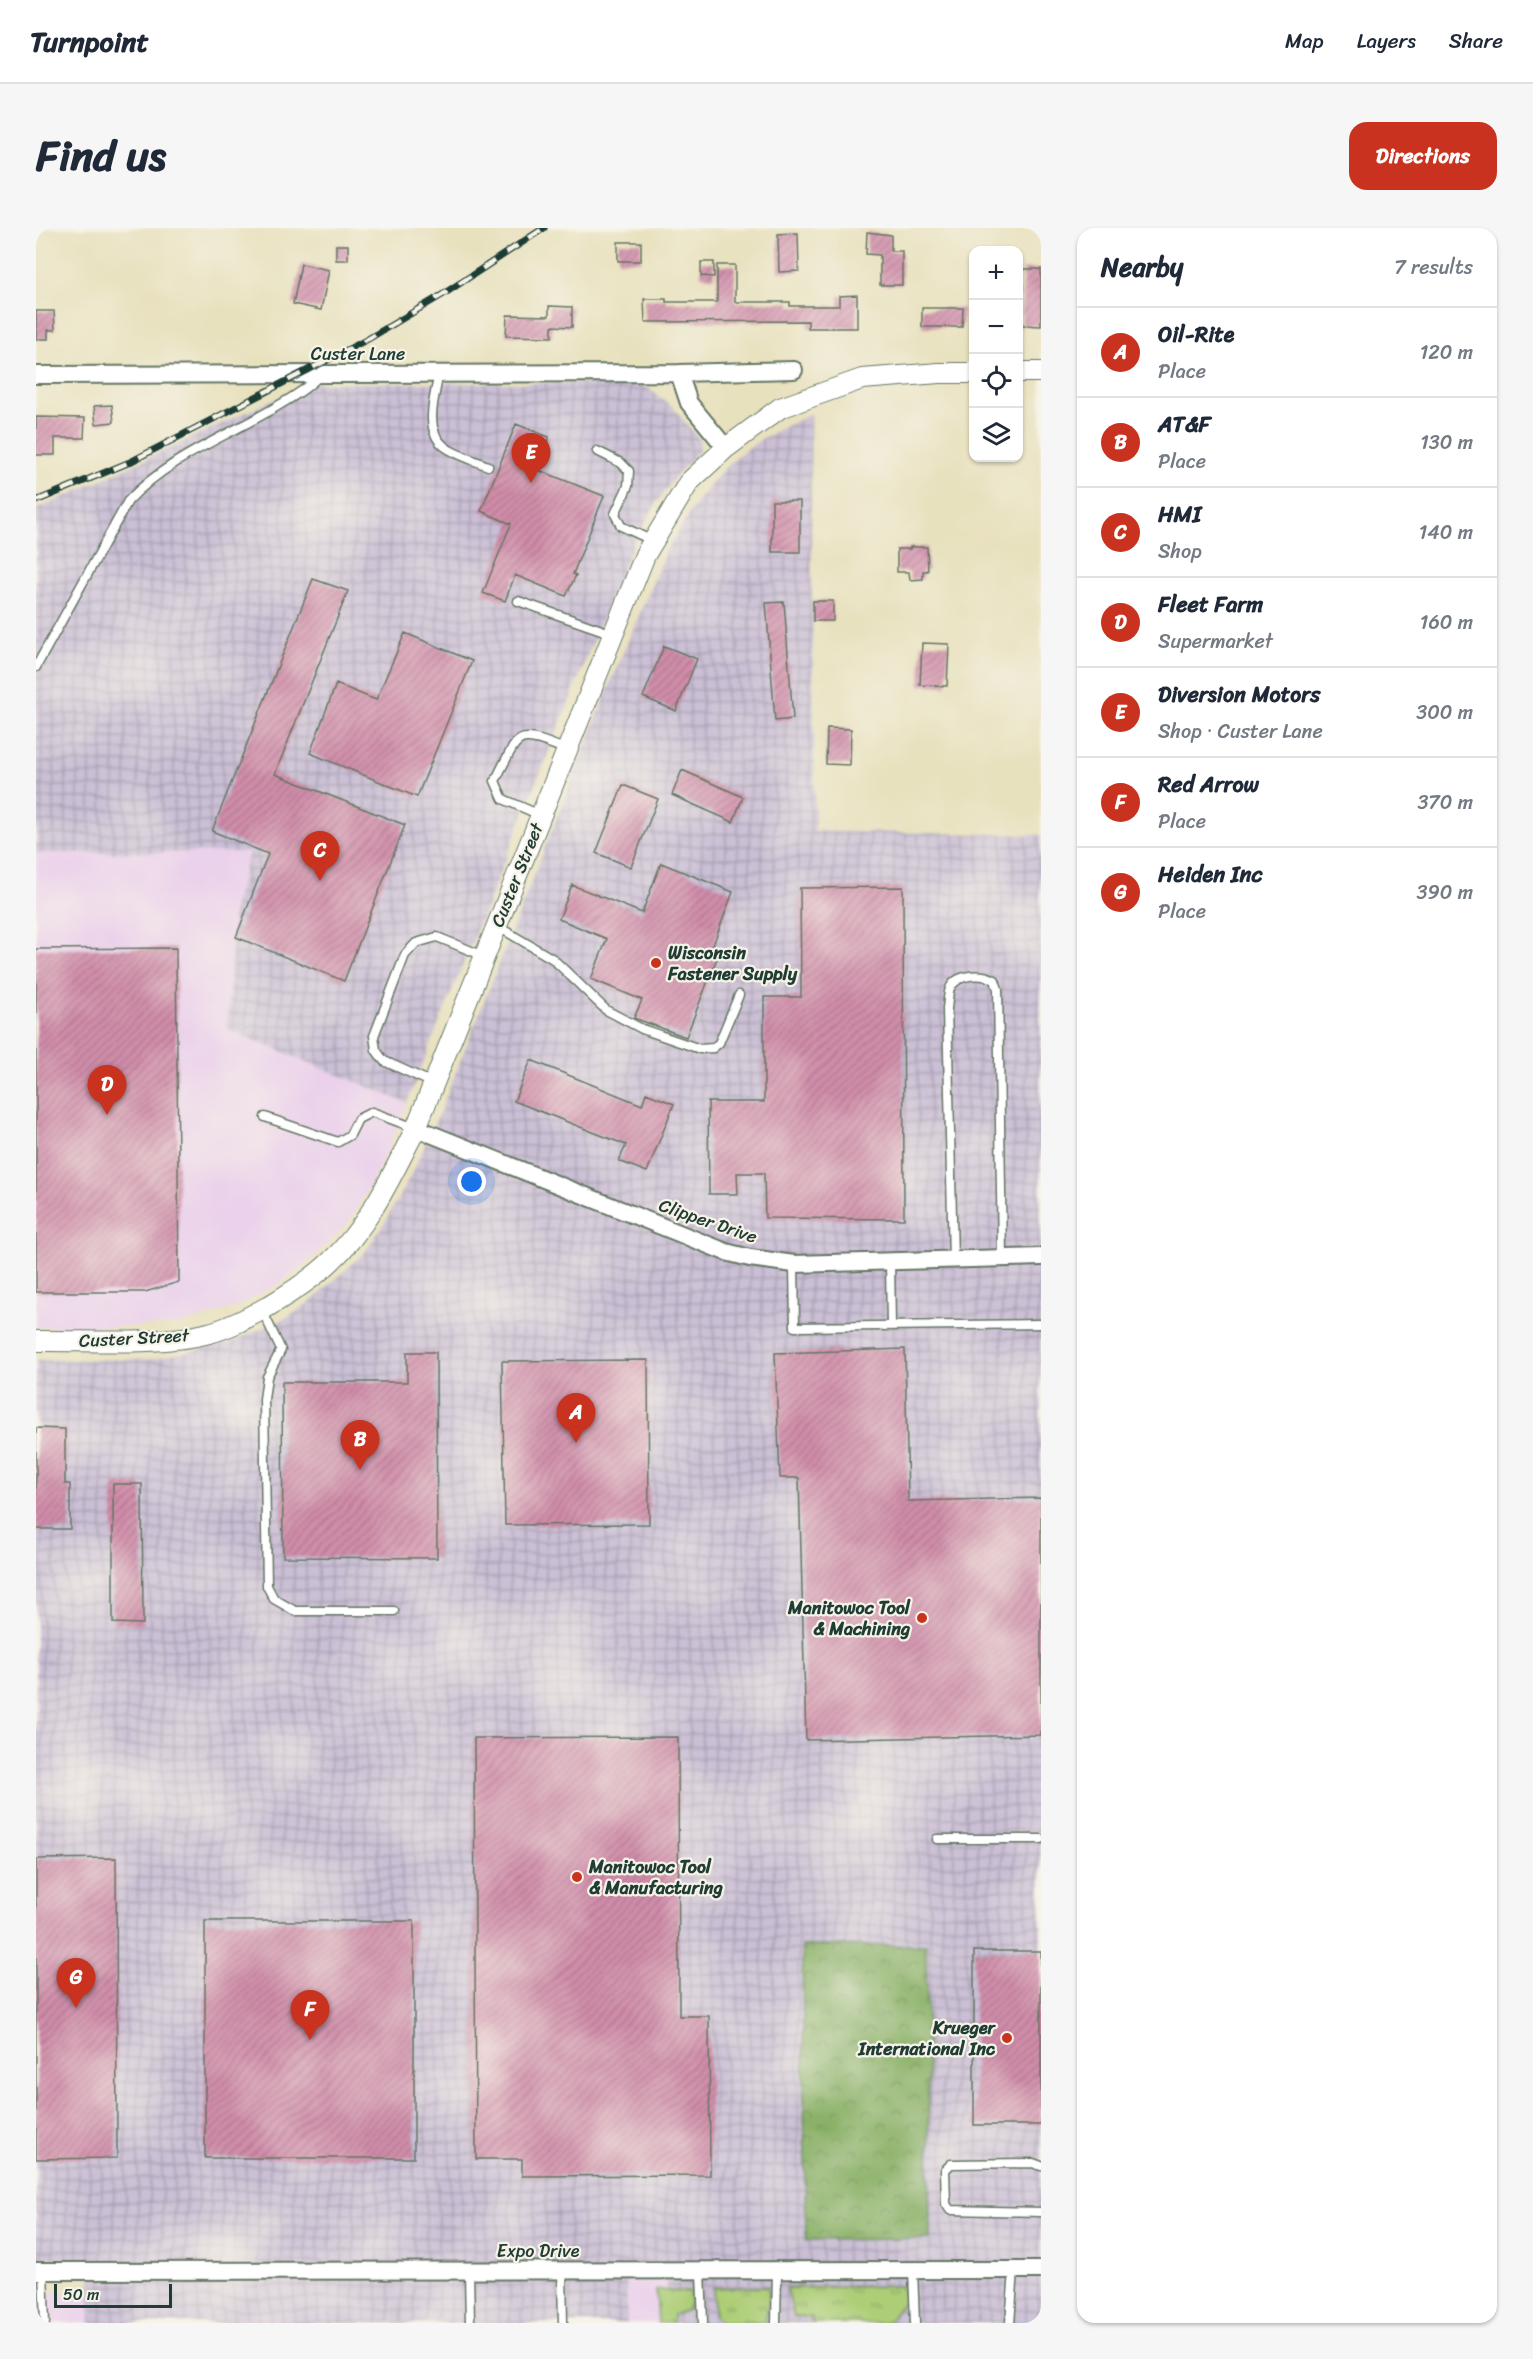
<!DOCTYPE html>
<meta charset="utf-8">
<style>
:root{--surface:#fff;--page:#f6f6f7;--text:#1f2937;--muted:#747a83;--line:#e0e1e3;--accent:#c8321e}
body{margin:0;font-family:Sriracha,sans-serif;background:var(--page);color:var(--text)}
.controls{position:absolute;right:18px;top:18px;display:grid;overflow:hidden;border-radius:12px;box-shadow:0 2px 4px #0004}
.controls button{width:54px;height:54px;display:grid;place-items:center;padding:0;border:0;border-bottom:2px solid var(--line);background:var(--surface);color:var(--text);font:30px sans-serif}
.scale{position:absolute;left:18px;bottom:15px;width:118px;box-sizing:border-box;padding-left:6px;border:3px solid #1f3d34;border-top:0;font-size:16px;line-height:21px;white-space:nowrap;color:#1f3d34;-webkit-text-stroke:4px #f7f3e8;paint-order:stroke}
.you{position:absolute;left:436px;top:954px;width:21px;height:21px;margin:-15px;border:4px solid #fff;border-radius:50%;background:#1a73e8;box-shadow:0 0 0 9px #1a73e833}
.badge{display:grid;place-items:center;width:39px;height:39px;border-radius:50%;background:var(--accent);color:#fff;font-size:20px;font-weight:700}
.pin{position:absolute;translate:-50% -50px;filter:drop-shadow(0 2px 3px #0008)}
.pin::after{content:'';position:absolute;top:32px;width:21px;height:18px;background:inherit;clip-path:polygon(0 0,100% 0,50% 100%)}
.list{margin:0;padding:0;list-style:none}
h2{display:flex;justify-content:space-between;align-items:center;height:78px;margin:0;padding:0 24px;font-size:26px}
h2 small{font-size:20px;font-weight:400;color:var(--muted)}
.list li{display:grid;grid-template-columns:39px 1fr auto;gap:18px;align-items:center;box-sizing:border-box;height:90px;padding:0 24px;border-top:2px solid var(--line)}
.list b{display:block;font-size:22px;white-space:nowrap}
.list p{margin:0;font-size:20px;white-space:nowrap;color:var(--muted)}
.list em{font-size:20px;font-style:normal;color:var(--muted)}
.icon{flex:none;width:33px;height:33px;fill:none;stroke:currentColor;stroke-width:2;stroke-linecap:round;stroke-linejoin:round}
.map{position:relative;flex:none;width:1005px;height:2095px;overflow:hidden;border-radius:18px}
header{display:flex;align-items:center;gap:36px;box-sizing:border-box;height:84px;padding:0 30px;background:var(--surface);border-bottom:2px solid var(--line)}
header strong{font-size:28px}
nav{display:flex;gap:33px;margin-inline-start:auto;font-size:21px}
.intro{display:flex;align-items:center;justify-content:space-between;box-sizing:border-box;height:144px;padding:0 36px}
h1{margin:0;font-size:42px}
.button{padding:15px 27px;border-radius:18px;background:var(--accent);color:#fff;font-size:21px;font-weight:700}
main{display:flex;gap:36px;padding:0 36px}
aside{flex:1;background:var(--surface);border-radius:18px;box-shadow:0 2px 4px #0004}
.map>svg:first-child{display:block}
.built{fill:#ebd1eb}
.industrial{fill:url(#industrial-grid)}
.grass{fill:url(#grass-tufts);stroke:#668656;stroke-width:1.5}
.forest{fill:url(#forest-crowns);stroke:#54774e;stroke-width:1.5}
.building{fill:url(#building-hatch)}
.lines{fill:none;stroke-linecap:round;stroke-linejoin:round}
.service-casing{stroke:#657664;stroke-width:11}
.minor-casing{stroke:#657664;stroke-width:20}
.tertiary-casing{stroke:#657664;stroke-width:22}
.service{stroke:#fff;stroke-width:8}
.minor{stroke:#fff;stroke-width:16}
.tertiary{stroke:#fff;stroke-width:20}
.rail-casing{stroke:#1f3d34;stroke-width:7}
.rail{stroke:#f7f3e8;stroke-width:4.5;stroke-dasharray:14;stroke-linecap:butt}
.poi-dot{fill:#c8321e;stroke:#f7f3e8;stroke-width:2}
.labels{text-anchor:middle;stroke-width:4.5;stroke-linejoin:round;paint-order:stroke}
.street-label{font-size:18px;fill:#1f3d34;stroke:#f7f3e8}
.poi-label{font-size:18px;font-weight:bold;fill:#1f3d34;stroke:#f7f3e8;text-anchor:start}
</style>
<header>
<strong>Turnpoint</strong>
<nav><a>Map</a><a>Layers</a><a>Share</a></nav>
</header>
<div class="intro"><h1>Find us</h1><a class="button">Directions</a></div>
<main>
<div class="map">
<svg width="1005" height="2095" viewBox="0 0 1005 2095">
<defs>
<pattern id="industrial-grid" width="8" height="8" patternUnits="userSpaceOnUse" patternTransform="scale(1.5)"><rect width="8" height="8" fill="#cbbfd5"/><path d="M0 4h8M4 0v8" fill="none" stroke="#a49cae"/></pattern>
<pattern id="grass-tufts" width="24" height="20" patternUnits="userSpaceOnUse" patternTransform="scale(1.5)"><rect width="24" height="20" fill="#adce77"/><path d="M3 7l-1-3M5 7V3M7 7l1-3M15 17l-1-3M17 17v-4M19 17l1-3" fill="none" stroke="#8ca862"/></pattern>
<pattern id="forest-crowns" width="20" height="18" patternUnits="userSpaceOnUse" patternTransform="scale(1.5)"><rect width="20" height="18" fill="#8ab168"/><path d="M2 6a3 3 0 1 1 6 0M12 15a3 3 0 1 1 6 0" fill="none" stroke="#709156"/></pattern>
<pattern id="building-hatch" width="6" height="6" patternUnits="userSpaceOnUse" patternTransform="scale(1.5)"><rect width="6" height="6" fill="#d18daa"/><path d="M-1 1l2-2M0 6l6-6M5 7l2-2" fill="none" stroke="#a9748b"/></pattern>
</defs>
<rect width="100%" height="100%" fill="#f7f3e8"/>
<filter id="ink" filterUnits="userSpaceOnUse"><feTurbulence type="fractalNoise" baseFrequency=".0167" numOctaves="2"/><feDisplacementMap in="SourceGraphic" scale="12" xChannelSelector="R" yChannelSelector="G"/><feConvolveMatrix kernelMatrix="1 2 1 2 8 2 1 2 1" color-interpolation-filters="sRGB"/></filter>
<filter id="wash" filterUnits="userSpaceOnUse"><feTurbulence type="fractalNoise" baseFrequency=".008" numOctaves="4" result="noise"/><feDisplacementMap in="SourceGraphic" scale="24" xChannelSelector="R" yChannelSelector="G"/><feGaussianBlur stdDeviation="1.35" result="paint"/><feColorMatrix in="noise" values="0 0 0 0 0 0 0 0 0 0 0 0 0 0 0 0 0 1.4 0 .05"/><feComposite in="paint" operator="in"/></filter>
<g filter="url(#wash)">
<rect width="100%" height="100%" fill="#e8e1be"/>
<path class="built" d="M214,624l-16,55 -7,122 180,74 -18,45 -17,34 -24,41 -17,17 -28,26 -26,19 -44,23 -51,16 -30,2 -116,1v-474z
M590,2042l40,1 2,52h-41z
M0,2064h55l-1,31h-54z"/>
<path class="industrial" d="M273,155h302l34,3 27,20 28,34 -1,12 -24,25 -18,25 -26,46 -224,555 -180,-74 7,-122 15,-55 -213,1v-343z
M774,186l5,417 226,4v1488h-373l-2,-52h-40l1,52h-537l1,-64 -55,-1v-898l117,-1 76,-16 57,-25 27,-18 52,-48 20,-30 26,-47 31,-68 167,-421 58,-137 31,-49 25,-30 17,-16 23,-16z"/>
<path class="grass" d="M865,2058l4,14 -18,23h-75l-1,-6h-17l-7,-29z
M732,2059l1,14 -4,21 -42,1 -8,-7 -2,-28z
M620,2062l34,2v13l-5,6 -12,4v8h-15z"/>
<path class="forest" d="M890,1717l4,294 -124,1 -4,-294z"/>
<g id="blocks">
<path class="building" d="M831,4l24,3v16h11v34h-22v-30l-14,-1z
M762,5l1,38 -20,1 -1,-38z
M582,14h23v19h-23z
M300,17h12v15h-12z
M665,34h13v15l-13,-1z
M265,36l28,6 -8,40 -28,-6z
M681,37h18v37h55v4h49v-10l18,-1v33h-49v-7l-163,1 -1,-23h22v3h51z
M987,41h18v57l-19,-1z
M513,78l23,1v20l-20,-1v11l-46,-1 1,-21 42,1z
M886,80h41l-1,19h-40z
M0,83h18l1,19h-7v9h-12z
M76,177l2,17 -18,2 -2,-18z
M0,189l49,1 -1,20h-29v17h-19z
M480,196l33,13 -13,32 68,27 -31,78 3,1 -10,21 -51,-21 -10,26 -22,-8 28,-69 -30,-13z
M736,273h28v51h-28z
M874,319h17l1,24h-5v8l-13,1 -1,-8h-12v-23h13z
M277,351l35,12 -73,183 130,51 -61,156 -108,-44 32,-83 -56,-23z
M777,373h20v20h-20z
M748,374l9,117 -18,2 -9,-118z
M369,405l67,28 -55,136 -107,-44 26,-69 40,16z
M886,415l27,1 -2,42 -27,-1z
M628,418l33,13 -21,52 -33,-14z
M791,500l24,1 -1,36 -24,-1z
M646,542l61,27 -10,25 -61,-27z
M587,557l35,14 -27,68 -35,-14z
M625,635l72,29 -20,53 8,3 -35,89 -52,-19 8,-18 -51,-21 16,-40 -48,-20 13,-34 70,28z
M867,659l1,332 -139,-1 -1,-45h-27l1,21h-29l-1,-92h56v-105h37l-1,-109z
M140,720l3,334 -34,10h-109v-343z
M495,832l111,45 4,-12 28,11 -27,68 -28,-11 7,-16 -112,-44z
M869,1121l3,152 133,-3v237l-235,5 -7,-262h-19l-5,-125z
M371,1124h29l1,206 -154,-1 -1,-175h125z
M612,1132l1,164 -144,1 -3,-164z
M0,1200l29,1v55h5v45h-34z
M77,1256h29l1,140 -30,-1z
M642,1509l1,279h30l1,159 -188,1v-17h-46l-2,-421z
M80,1630l1,300 -81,1v-300z
M169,1693h209v237h-209z
M938,1723h67v174h-67z"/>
</g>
</g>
<g filter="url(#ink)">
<use href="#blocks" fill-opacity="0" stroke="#657664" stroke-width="1.5"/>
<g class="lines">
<defs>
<path id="service" d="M403,145c-4,23 -16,56 5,73 11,9 30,14 44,20
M561,223l24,12 8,8 -1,15 -13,28 6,12 32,15
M482,373l95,33
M0,439l92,-166c41,-44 98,-64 148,-94 17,-10 32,-19 45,-33
M504,587l-37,-16 -8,-18c25,-48 19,-52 72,-31
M461,698l56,33 53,51 36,19 58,20 13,-1 6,-5 20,-48
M397,855l-49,-22 -8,-11 -2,-14 31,-81 11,-12 21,-6 47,19
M229,889l73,25 12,-7 8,-16 14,-7 43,16
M917,1031l-6,-251c1,-6 1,-14 3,-20 8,-15 33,-15 45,-8l3,9 4,268
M854,1033l1,65
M758,1036l1,63 246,-3
M226,1082l19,40 -14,27 -3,22 3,187 7,13 21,12h99
M901,1611h104
M1005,1938l-8,-3 -82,1 -6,6 1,34 4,6 91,2
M526,2042l1,53
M877,2042l2,53
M7,2043l2,52
M433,2043l1,52
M665,2043l2,52
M740,2095l1,-52
M974,2095l4,-53"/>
<path id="minor" d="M643,145l10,30 37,45
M0,147l643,-2 115,-3
M380,900l310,124 24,6 44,6 247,-7
M0,2043l1005,-1"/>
<path id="tertiary" d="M982,144h23
M0,1113c51,-1 124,5 173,-8 20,-5 40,-16 58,-26 22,-13 44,-27 63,-45 39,-36 62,-87 86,-134l229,-573 44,-73 37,-34 54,-40 82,-29 77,-6h35"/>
</defs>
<use href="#service" class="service-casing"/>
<use href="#minor" class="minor-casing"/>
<use href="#tertiary" class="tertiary-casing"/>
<use href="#service" class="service"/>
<use href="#minor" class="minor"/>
<use href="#tertiary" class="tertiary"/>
<defs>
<path id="rail" d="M0,273l94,-39 238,-123 74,-44 102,-67"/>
</defs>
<use href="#rail" class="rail-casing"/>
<use href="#rail" class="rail"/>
</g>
</g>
<g class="poi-dot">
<circle cx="620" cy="735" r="6"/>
<circle cx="886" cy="1390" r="6"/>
<circle cx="541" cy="1649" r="6"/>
<circle cx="971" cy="1810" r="6"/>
</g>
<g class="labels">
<g class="street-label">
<text x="322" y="132">Custer Lane</text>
<text transform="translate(481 647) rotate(-68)" y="6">Custer Street</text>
<text transform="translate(672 993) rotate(19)" y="6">Clipper Drive</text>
<text transform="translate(98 1110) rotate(-3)" y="6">Custer Street</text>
<text x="502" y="2029">Expo Drive</text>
</g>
<g class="poi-label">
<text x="632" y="731">Wisconsin<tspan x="632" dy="21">Fastener Supply</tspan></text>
<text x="874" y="1386" text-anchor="end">Manitowoc Tool<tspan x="874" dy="21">&amp; Machining</tspan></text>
<text x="553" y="1645">Manitowoc Tool<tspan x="553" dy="21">&amp; Manufacturing</tspan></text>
<text x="959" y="1806" text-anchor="end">Krueger<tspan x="959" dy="21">International Inc</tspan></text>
</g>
</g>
</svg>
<div class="controls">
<button>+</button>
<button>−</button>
<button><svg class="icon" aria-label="locate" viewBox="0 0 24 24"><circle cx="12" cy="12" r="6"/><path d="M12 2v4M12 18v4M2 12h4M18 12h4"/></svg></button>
<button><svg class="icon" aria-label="layers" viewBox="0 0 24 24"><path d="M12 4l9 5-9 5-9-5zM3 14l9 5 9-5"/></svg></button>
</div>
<div class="scale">50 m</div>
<div class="you"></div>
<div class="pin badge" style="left:540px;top:1215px">A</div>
<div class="pin badge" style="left:324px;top:1242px">B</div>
<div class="pin badge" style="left:284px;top:653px">C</div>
<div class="pin badge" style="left:71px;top:887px">D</div>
<div class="pin badge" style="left:495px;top:255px">E</div>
<div class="pin badge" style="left:274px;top:1812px">F</div>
<div class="pin badge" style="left:40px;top:1780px">G</div>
</div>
<aside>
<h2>Nearby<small>7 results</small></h2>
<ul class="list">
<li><span class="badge">A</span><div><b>Oil-Rite</b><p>Place</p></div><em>120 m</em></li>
<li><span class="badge">B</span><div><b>AT&amp;F</b><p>Place</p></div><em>130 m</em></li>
<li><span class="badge">C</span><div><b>HMI</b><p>Shop</p></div><em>140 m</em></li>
<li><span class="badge">D</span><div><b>Fleet Farm</b><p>Supermarket</p></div><em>160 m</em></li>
<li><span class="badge">E</span><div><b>Diversion Motors</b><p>Shop · Custer Lane</p></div><em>300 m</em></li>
<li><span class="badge">F</span><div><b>Red Arrow</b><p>Place</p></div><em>370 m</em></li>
<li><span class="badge">G</span><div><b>Heiden Inc</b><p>Place</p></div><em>390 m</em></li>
</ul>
</aside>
</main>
